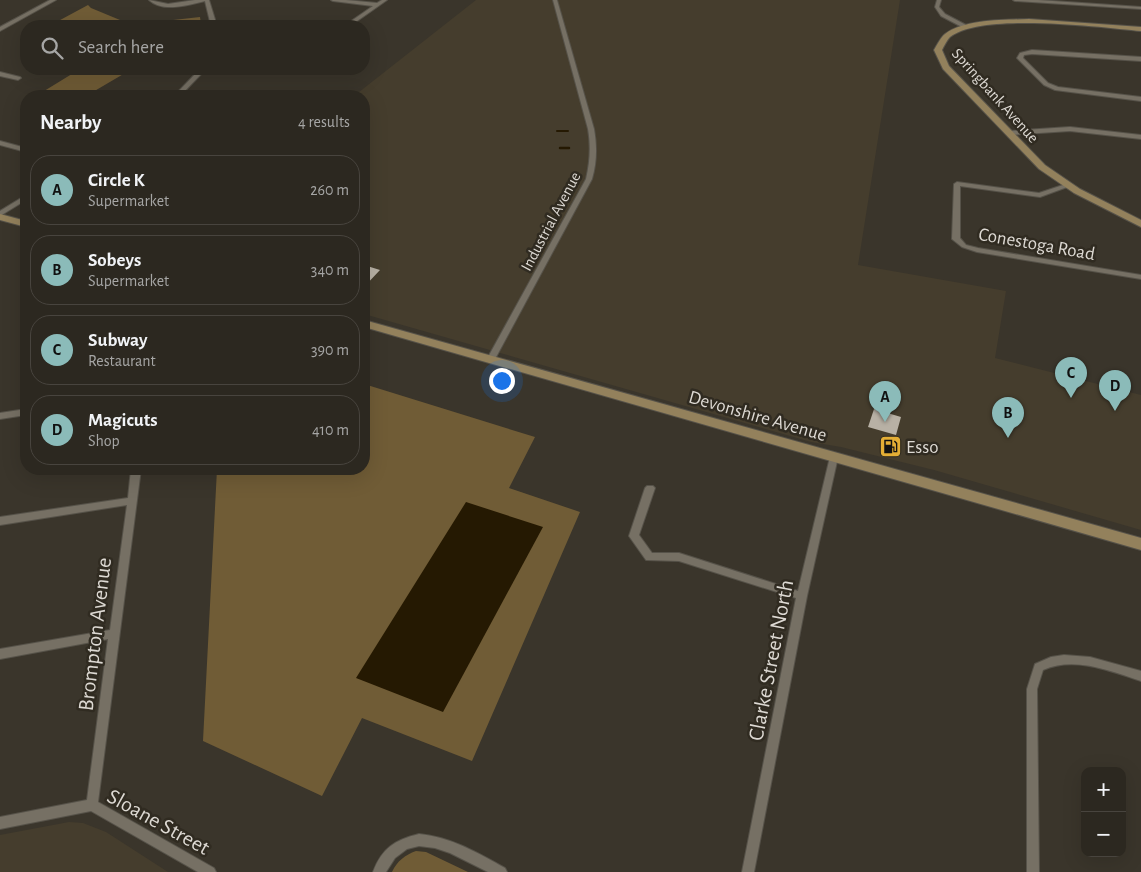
<!DOCTYPE html>
<meta charset="utf-8">
<style>
:root{--surface:#2c2820;--page:#38342d;--text:#f1f3f6;--muted:#a6a6a5;--line:#48443e;--accent:#8bbbb9}
body{margin:0;font-family:"Alegreya Sans",sans-serif;background:var(--page);color:var(--text)}
.controls{position:absolute;right:15px;bottom:15px;display:grid;overflow:hidden;border-radius:10px;box-shadow:0 5px 20px #0002}
.controls button{width:45px;height:45px;display:grid;place-items:center;padding:0;border:0;border-bottom:1px solid var(--line);background:var(--surface);color:var(--text);font:25px sans-serif}
.you{position:absolute;left:501px;top:380px;width:18px;height:18px;margin:-12px;border:4px solid #fff;border-radius:50%;background:#1a73e8;box-shadow:0 0 0 8px #1a73e833}
.badge{display:grid;place-items:center;width:32px;height:32px;border-radius:50%;background:var(--accent);color:#111;font-size:16px;font-weight:700}
.pin{position:absolute;translate:-50% -41px;filter:drop-shadow(0 1px 2px #0008)}
.pin::after{content:'';position:absolute;top:26px;width:18px;height:15px;background:inherit;clip-path:polygon(0 0,100% 0,50% 100%)}
.list{margin:0;padding:0;list-style:none}
h2{display:flex;justify-content:space-between;align-items:center;height:65px;margin:0;padding:0 20px;font-size:21px}
h2 small{font-size:16px;font-weight:400;color:var(--muted)}
.list li{display:grid;grid-template-columns:32px 1fr auto;gap:15px;align-items:center;box-sizing:border-box;height:70px;margin:0 10px 10px;padding:0 10px;border:1px solid var(--line);border-radius:20px}
.list b{display:block;font-size:19px;white-space:nowrap}
.list p{margin:0;font-size:16px;white-space:nowrap;color:var(--muted)}
.list em{font-size:16px;font-style:normal;color:var(--muted)}
.icon{flex:none;width:28px;height:28px;fill:none;stroke:currentColor;stroke-width:2;stroke-linecap:round;stroke-linejoin:round}
.map{position:relative;flex:none;width:1141px;height:872px;overflow:hidden}
.search{position:absolute;background:var(--surface);box-shadow:0 5px 20px #0002;left:20px;top:20px;width:350px;height:55px;display:flex;align-items:center;gap:12px;box-sizing:border-box;padding:0 18px;border-radius:20px;color:var(--muted);font-size:19px}
.panel{position:absolute;background:var(--surface);box-shadow:0 5px 20px #0002;left:20px;top:90px;width:350px;height:385px;border-radius:20px}
.map>svg:first-child{display:block}
.built{fill:#453d2d}
.green{fill:#705c36}
.water{fill:#251902}
.lines{fill:none;stroke-linecap:round;stroke-linejoin:round}
.stream-far1{stroke:#251902;stroke-width:2}
.stream{stroke:#251902;stroke-width:2.5}
.building{fill:#b8b1a5}
.street-casing{stroke:#565249;stroke-width:2}
.secondary-casing{stroke:#565249;stroke-width:2}
.street{fill:#767064;fill-rule:evenodd}
.secondary{fill:#93815c;fill-rule:evenodd}
.labels{text-anchor:middle;stroke-width:5;stroke-linejoin:round;paint-order:stroke}
.far-street-label{font-size:16px;fill:#ddd9d3;stroke:#302b21}
.street-label{font-size:19px;fill:#ddd9d3;stroke:#302b21}
.poi-label{font-size:19px;fill:#ddd9d3;stroke:#302b21;text-anchor:start}
.near-street-label{font-size:22px;fill:#ddd9d3;stroke:#302b21}
</style>
<div class="map">
<svg width="1141" height="872" viewBox="0 0 1141 872">
<rect width="100%" height="100%" fill="#3a352b"/>
<path class="built" d="M476,0h424l-42,265 148,26 -11,67 146,37v135l-207,-60 -93,-23 -30,-5 -447,-128v-218h-10z
M69,822l14,1 23,9 62,40h-168v-37z"/>
<path class="green" d="M88,5l3,3 29,12 26,3 54,-6 1,7 -15,2h-137z
M80,69h52l-46,27h-50z
M364,384l171,53 -26,51 71,24 -108,249 -110,-43 -40,78 -119,-55 14,-272h147z
M416,851l10,1 42,20h-76c5,-11 13,-17 24,-21z"/>
<path class="water" d="M466,502l77,25 -100,185 -87,-34z"/>
<g class="lines">
<path class="stream-far1" d="M557,131h11
M560,148h9"/>
<path class="stream" d="M560,148h9"/>
</g>
<path class="building" d="M364,265l16,5 -16,17z
M874,409l27,8 -5,18 -28,-8z"/>
<g class="lines">
<defs>
<path id="street" d="M50,0h6l-56,31v-4z
M149,0l19,4 27,-4h14l8,26h-6l-6,-25c-17,4 -42,12 -56,-1z
M331,0h15l31,3 5,-3h5l-37,26h-6l29,-20 -40,-5z
M553,0h4l37,129c3,17 3,33 -2,50l-97,180 -4,3 -4,-3 99,-180c4,-17 5,-33 2,-50z
M937,0h4l-2,7 6,7 21,11v2h-4l-21,-11 -6,-9z
M1013,0h25l103,7v2l-126,-8z
M251,24h12l3,2h-18z
M1032,50l109,7v4l-109,-7 -8,1 -1,3 25,25 10,4 83,10v4l-86,-11 -11,-5 -27,-27 3,-5z
M200,69h6l-26,27h-6z
M0,72l20,5 1,1 -3,2 -18,-4z
M1070,127l71,8v4l-71,-8 -61,4 -3,-2 3,-2z
M0,141l26,7v4l-26,-7z
M957,182l82,11 27,-9h4v2l-30,11 -80,-11v52l6,7 12,3 163,27v4l-164,-27 -15,-5 -10,-8 2,-55z
M26,195v5l-26,16v-5z
M26,409v6l-26,4v-6z
M834,454l3,1 1,2 -31,139 -53,276h-12l54,-274 -117,-37 -33,-1 -17,-24 16,-48 2,-2h6l2,2 -16,47 13,18h27l119,38 32,-134 1,-2z
M131,469h10l-43,333 116,66 2,4h-18l-107,-61 -91,18v-12l87,-17 21,-161 -108,20v-10l110,-19 17,-125 -127,20v-8l128,-19z
M1064,655l26,2 51,14v10c-31,-10 -66,-25 -98,-11l-6,19 2,183h-12v-183l8,-25 16,-7z
M419,834c32,3 59,19 86,34l2,4h-19l-38,-19 -15,-5 -16,-2 -12,3 -12,9 -9,14h-13c9,-24 22,-32 46,-38z"/>
<path id="secondary" d="M1029,19l112,8v4c-40,-4 -160,-19 -191,6 -3,3 -6,9 -8,13l7,16 96,99 35,24 61,31v7l-67,-34 -35,-24 -96,-100 -9,-19c3,-5 7,-13 11,-16 20,-15 60,-14 84,-15z
M0,214l26,7v6l-26,-7z
M364,320l777,218v12l-777,-223z"/>
</defs>
<use href="#street" class="street-casing"/>
<use href="#secondary" class="secondary-casing"/>
<use href="#street" class="street"/>
<use href="#secondary" class="secondary"/>
</g>
<defs>
<symbol id="fuel-square" viewBox="-11 -11 22 22"><rect x="-9" y="-9" width="18" height="18" rx="4" fill="#e4ae35" stroke="#302b21"/><path d="M-5.5-6h7V0h2V4h1.3V-2.5L3-4.5l.8-.8L6-3V5H2.5V1h-1V6h-7ZM-4.2-4.7v3.2H.2V-4.7Z" fill="#111"/></symbol>
</defs>
<g fill-rule="evenodd">
<use href="#fuel-square" x="878" y="434" width="25" height="25"/>
</g>
<g class="labels">
<g class="far-street-label">
<text transform="translate(996 95) rotate(48)" y="6">Springbank Avenue</text>
<text transform="translate(550 221) rotate(-62)" y="6">Industrial Avenue</text>
</g>
<g class="street-label">
<text transform="translate(1037 243) rotate(10)" y="7">Conestoga Road</text>
<text transform="translate(758 415) rotate(16)" y="7">Devonshire Avenue</text>
</g>
<g class="poi-label">
<text x="906" y="453">Esso</text>
</g>
<g class="near-street-label">
<text transform="translate(94 634) rotate(-83)" y="8">Brompton Avenue</text>
<text transform="translate(770 660) rotate(-79)" y="8">Clarke Street North</text>
<text transform="translate(159 821) rotate(29)" y="8">Sloane Street</text>
</g>
</g>
</svg>
<div class="controls">
<button>+</button>
<button>−</button>
</div>
<div class="you"></div>
<div class="pin badge" style="left:885px;top:422px">A</div>
<div class="pin badge" style="left:1008px;top:438px">B</div>
<div class="pin badge" style="left:1071px;top:398px">C</div>
<div class="pin badge" style="left:1115px;top:411px">D</div>
<div class="search"><svg class="icon" aria-label="search" viewBox="0 0 24 24"><circle cx="10" cy="10" r="6"/><path d="M15 15l6 6"/></svg>Search here</div>
<section class="panel">
<h2>Nearby<small>4 results</small></h2>
<ul class="list">
<li><span class="badge">A</span><div><b>Circle K</b><p>Supermarket</p></div><em>260 m</em></li>
<li><span class="badge">B</span><div><b>Sobeys</b><p>Supermarket</p></div><em>340 m</em></li>
<li><span class="badge">C</span><div><b>Subway</b><p>Restaurant</p></div><em>390 m</em></li>
<li><span class="badge">D</span><div><b>Magicuts</b><p>Shop</p></div><em>410 m</em></li>
</ul>
</section>
</div>
